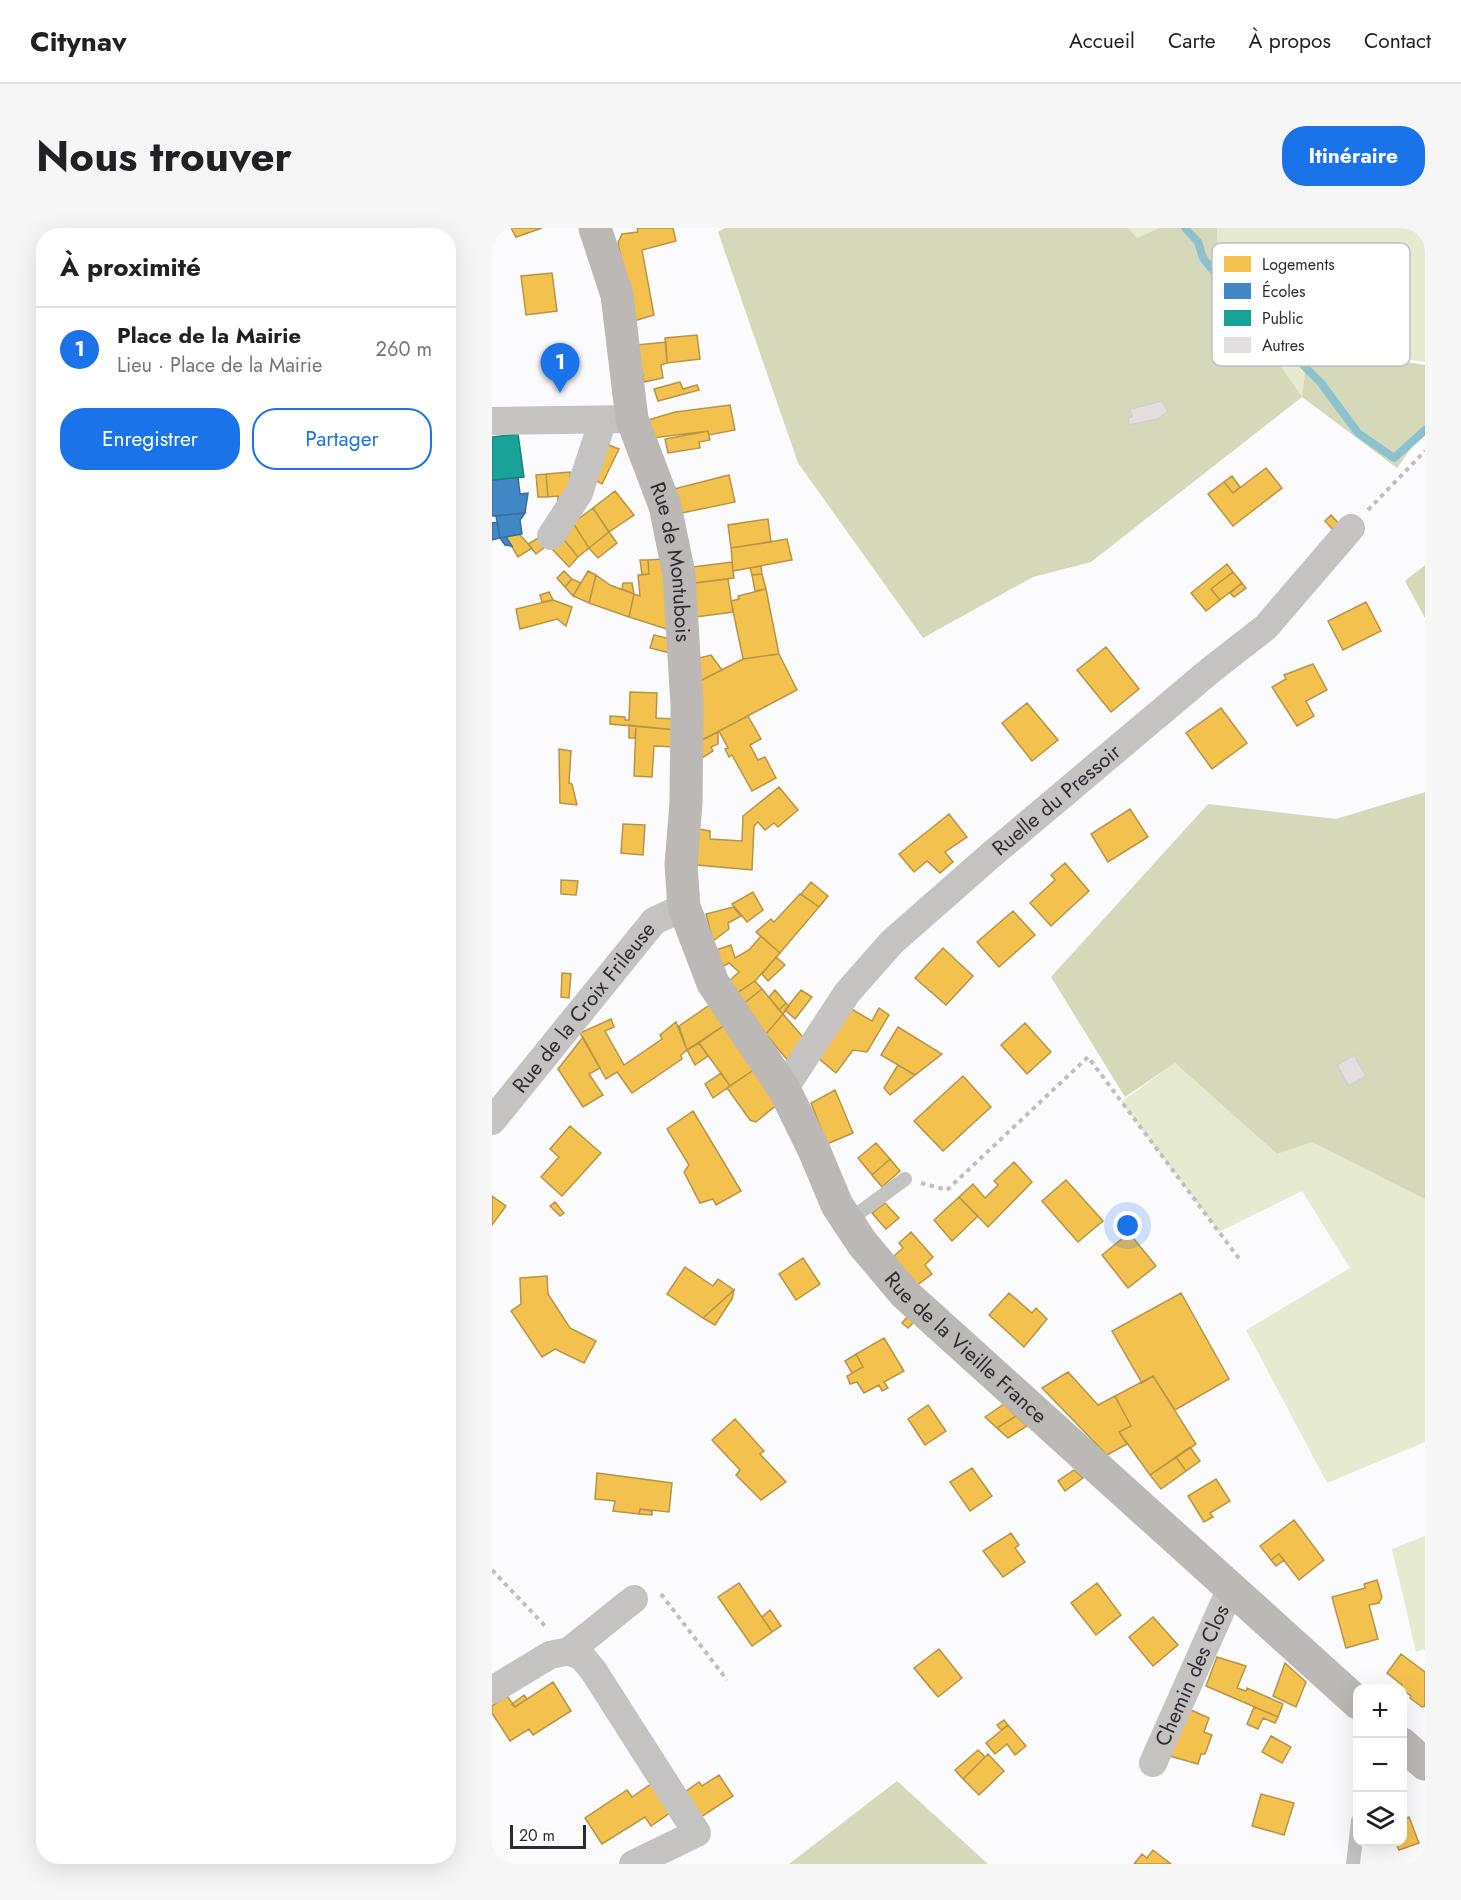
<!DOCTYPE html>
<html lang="fr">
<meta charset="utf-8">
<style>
:root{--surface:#fff;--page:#f6f6f6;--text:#202124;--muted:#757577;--line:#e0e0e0;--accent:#1a73e8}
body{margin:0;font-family:Jost,sans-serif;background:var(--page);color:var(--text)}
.controls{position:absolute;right:18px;bottom:18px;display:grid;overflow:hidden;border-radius:12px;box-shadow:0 6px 24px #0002}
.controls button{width:54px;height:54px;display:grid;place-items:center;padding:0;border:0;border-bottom:2px solid var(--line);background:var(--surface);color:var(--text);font:30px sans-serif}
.scale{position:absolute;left:18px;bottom:15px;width:76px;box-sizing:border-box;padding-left:6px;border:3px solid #2f2b34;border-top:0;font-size:16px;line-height:21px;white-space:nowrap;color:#2f2b34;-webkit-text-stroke:4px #fff;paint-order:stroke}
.you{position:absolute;left:636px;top:998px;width:21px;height:21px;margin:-15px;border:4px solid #fff;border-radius:50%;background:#1a73e8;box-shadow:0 0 0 9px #1a73e833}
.badge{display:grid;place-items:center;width:39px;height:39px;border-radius:50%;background:var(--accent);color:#fff;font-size:20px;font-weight:700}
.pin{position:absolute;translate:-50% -50px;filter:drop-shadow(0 2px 3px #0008)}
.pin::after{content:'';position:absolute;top:32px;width:21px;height:18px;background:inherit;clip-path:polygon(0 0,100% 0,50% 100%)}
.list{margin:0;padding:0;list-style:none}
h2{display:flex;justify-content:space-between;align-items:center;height:78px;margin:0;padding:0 24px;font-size:26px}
h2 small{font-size:20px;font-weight:400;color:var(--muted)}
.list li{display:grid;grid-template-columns:39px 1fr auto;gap:18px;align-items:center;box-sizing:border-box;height:84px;padding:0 24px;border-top:2px solid var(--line)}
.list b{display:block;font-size:22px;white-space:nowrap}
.list p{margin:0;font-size:20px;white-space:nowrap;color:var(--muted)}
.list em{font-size:20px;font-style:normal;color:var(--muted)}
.actions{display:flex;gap:12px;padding:18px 24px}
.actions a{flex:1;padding:14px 0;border:2px solid var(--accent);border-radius:24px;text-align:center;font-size:21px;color:var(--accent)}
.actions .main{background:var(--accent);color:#fff}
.icon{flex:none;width:33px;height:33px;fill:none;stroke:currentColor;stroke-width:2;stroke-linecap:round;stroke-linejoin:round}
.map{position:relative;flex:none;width:933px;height:1636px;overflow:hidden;border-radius:24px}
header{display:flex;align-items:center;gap:36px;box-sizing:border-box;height:84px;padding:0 30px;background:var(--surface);border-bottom:2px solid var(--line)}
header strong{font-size:28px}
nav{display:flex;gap:33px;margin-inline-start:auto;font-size:21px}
.intro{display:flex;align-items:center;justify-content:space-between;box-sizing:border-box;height:144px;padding:0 36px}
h1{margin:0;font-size:42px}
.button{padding:15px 27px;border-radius:24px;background:var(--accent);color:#fff;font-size:21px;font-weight:700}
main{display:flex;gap:36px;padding:0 36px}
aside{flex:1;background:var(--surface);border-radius:24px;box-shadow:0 6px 24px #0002}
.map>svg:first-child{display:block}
.green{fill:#e6ead1}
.forest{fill:#d5d9ba}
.homes{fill:#f2c14e;stroke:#b89446;stroke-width:1.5}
.schools{fill:#3f88c5;stroke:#3a6c9a;stroke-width:1.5}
.public{fill:#17a398;stroke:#1e7f7a;stroke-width:1.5}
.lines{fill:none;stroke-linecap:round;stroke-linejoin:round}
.stream{stroke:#8cc1cd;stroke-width:8}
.building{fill:#e4dede;stroke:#d3cece;stroke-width:1.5}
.path{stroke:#c0bebe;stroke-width:4;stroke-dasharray:4.5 4.5;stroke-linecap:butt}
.lane{stroke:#c5c3c1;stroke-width:14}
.street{stroke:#c5c3c1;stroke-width:28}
.secondary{stroke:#bbb8b6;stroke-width:33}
.labels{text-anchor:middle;stroke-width:6;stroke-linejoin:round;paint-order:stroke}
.street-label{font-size:21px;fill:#2f2b34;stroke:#fff}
.key{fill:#fff;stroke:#c1bfc2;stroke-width:1.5}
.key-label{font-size:16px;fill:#2f2b34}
</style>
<header>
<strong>Citynav</strong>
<nav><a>Accueil</a><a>Carte</a><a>À propos</a><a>Contact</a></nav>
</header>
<div class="intro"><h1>Nous trouver</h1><a class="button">Itinéraire</a></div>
<main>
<aside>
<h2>À proximité<small></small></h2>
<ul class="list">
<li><span class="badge">1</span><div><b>Place de la Mairie</b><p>Lieu · Place de la Mairie</p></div><em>260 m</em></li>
</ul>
<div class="actions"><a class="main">Enregistrer</a><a>Partager</a></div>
</aside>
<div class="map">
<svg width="933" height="1636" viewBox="0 0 933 1636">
<rect width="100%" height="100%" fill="#fbfafd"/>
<path class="green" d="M636,0h31l-22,10z
M725,0h208v134l-116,-16 -6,51 -83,-115z
M683,835l102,91 35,-13 113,58v243l-98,41 -81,-153 104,-62 -48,-77 -83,41 -98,-130z
M933,1308v113l-9,3 -24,-103z"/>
<path class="forest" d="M233,0h403l9,10 22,-10h58l3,54 82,114 7,-50 116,19v64l-28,39 -95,-71 -211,165 -58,15 -110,61 -125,-175 -80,-231z
M933,337v53l-20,-37z
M933,564v407l-113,-57 -35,12 -102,-91 -50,34 -74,-120 157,-173 128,15z
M405,1553l91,83h-199z"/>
<path class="homes" d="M19,0h31l-26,9z
M145,0h36l3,13 -34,9 12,65 -20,6 -16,-78 4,-9 16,-2z
M60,45l5,38 -31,4 -5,-39z
M205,107l3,24 -33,4 -2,-25z
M174,114l1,21 -6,2 2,13 -19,4 -7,-37z
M188,154l3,7 14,-4 2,5 -41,11 -4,-12z
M238,177l5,25 -26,5 -1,-4 -55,7 -5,-18 27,-8z
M216,203l2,9 -11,2 1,6 -32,5 -3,-14z
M114,216l13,5 -17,35 -13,-7z
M774,240l16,20 -49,38 -25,-32 16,-12 9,11z
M78,244v22l-12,7v-5l-10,1 -2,-23z
M54,246l2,23h-10l-2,-22z
M237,247l6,27 -53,11 -8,-24z
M740,248l8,11 -7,6 -9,-11z
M123,263l19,24 -25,17 -16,-24z
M101,280l16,24 -20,16 -16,-25z
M839,287l10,11 -7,5 -9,-10z
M78,290l19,30 -11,9 -17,-21z
M276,291l3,23 -40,6 -3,-23z
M117,304l8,11 -19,15 -9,-10z
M27,306l13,14 -14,9 -12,-20z
M69,308l17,21 -9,10 -17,-18z
M48,309l6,9 -10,8 -8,-10z
M295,311l5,21 -59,11 -2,-23z
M171,331l10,72 -44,-14 5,-23 6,2 -2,-21 11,-1 -1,-14z
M148,332h8l1,14 -7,1z
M240,334l2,16 -40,5 -1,-16z
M735,336l6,8 -22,17 9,11 -14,11 -15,-18z
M269,338l1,8 -10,1 -2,-7z
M72,343l8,8 -7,8 -8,-9z
M96,343l8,4 -7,28 -16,-7z
M741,344l9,11 -22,17 -9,-11z
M270,346l4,15 -11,2 -3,-16z
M104,347l14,10 24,9 -5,23 -40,-14z
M80,351l9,4 -8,13 -8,-9z
M236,351l5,33 -37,5 -2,-34z
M131,355h9l2,11 -12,-5z
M750,355l4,5 -12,9 -4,-4z
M274,361l13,65 -36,5 -12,-58 8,-2 -1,-3z
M57,364l4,8 -11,2 -2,-7z
M61,372l19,7 -6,19 -9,-7 -37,10 -4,-20z
M874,374l15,29 -38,19 -15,-29z
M162,407l17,4 3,15 -24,-6z
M614,419l33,42 -28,23 -34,-42z
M287,426l18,36 -95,50 -2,-59 43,-22z
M219,427l11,15 -22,11 -1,-23z
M821,436l14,26 -21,11 8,15 -17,10 -25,-39 14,-8 -2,-4z
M138,464l27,1 -1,25 20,1v11l-66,-6v-8l15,1v3h4z
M535,475l31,37 -26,21 -30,-38z
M729,480l26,35 -35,26 -26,-36z
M256,488l13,23 -11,6 8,15 7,-3 11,21 -24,13 -20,-36 -3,2 -4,-8 3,-1 -9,-17z
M137,497l7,1 -1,12h-6z
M144,498l40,4v17l-22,-1 -2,31 -18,-1z
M226,504v12l-7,3 2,4 -11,7v-18z
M67,521l12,2 -2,32 3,1 5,21 -17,-2z
M287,559l19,23 -20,17 -4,-4 -9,7 -7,-8 -4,4 -2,44 -55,-5 1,-36 12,2v8l32,2 1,-25z
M638,581l18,28 -40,25 -17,-28z
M457,586l18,23 -22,15 8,10 -13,11 -13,-12 -13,11 -15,-18z
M131,596l22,1 -2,30 -22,-2z
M573,635l24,28 -38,35 -21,-23 25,-23 -4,-5z
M69,652l17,1 -2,14 -15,-1z
M319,654l17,14 -9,11 -18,-13z
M261,664l10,18 -16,12 -15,-18z
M308,666l19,13 -39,46 -24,-21 15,-13 3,3z
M241,679l8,9 -13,7 1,6 -16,12 -7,-27z
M521,683l22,24 -36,32 -22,-25z
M269,708l19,17 -25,28 -18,12 -9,-11 11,-10 -10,-9 -7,4 -6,-17 15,-5 4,13 14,-8z
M451,720l30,28 -27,29 -31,-27z
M284,729l9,8 -17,16 -6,-7z
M70,745l9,1 -2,24 -8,-1z
M263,753l7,8 -20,16 -8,-10z
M270,761l21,25 -17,20 -24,-29z
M283,762l11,13 -7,7 -10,-13z
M309,762l11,7 -17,22 -10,-9z
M294,775l3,3 -6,8 -4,-4z
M219,776l14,21 -38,25 -8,-24z
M356,779l24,14 7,-13 10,7 -22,37 -14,-2 -17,23 -19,-16z
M291,786l26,30 -16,23 -27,-33z
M119,791l3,8 -9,4 19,34 38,-26 -2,-4 16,-13 11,28 -6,5 1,4 -50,34 -15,-21 -11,7 -26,-46z
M533,795l26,29 -24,22 -26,-29z
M233,797l30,44 -25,17 -31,-43z
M406,799l44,27 -27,21 -34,-20z
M91,809l17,31 -11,6 14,21 -20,12 -25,-38z
M207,815l9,13 -13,9 -8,-15z
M406,837l17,10 -25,20 -6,-7z
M263,841l24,34 -23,19 -6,-2 -23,-32z
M229,845l9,13 -17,12 -8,-14z
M471,848l28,31 -48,44 -29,-30z
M343,862l18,43 -26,11 -16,-41z
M201,883l48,80 -25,14 -3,-6 -13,4 -16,-31 5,-7 -22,-36z
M78,898l31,27 -39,43 -21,-19 18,-20 -9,-8z
M384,915l14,16 -18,16 -14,-17z
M398,931l10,12 -18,16 -10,-12z
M522,934l18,20 -44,45 -29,-30 14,-13 12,14 13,-13 -4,-4z
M574,952l37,41 -25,21 -36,-41z
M0,968l14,10 -14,19z
M467,969l19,19 -26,25 -18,-21z
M63,974l9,11 -4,3 -10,-10z
M393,975l14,15 -13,11 -14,-16z
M419,1004l22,25 -8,8 7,9 -15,11 -31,-22 17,-15 -4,-5z
M637,1005l27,33 -28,22 -26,-33z
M311,1030l17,26 -24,16 -17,-26z
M193,1039l28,19 5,-7 16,11 -31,28 -36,-24z
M55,1048l1,18 22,34 26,13 -12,22 -29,-14 -13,8 -31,-46 10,-7 -1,-26z
M242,1062l-2,9 -17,26 -12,-7z
M517,1065l23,20 4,-5 11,11 -23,28 -35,-32z
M689,1065l48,86 -54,31 -22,-34 -11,7 -30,-52z
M417,1087l6,6 -7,7 -6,-5z
M392,1110l20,33 -20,11 4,6 -6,3 -3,-6 -15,8 -7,-11 -7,2 -3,-8 16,-9 -7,-13z
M364,1126l7,13 -11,6 -7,-12z
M576,1144l30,33 17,-9 16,30 -12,6 8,12 -20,11 -65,-67z
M661,1148l43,68 -46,31 -31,-43 12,-6 -16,-30z
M512,1176l12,12 -19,12 -12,-11z
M436,1177l18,26 -21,14 -17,-26z
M524,1188l11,10 -19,12 -11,-10z
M243,1191l29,32 -4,3 26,28 -25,18 -25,-25 4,-5 -28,-30z
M698,1219l10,14 -14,10 -10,-14z
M684,1229l10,14 -25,18 -11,-14z
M480,1240l20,28 -22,15 -20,-29z
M582,1242l9,8 -18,13 -7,-10z
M105,1245l75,10 -3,29 -29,-3 -1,5 -26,-3 2,-10 -20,-2z
M724,1251l14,22 -20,12 3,4 -9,5 -16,-26z
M148,1281l12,2v4l-13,-1z
M802,1292l30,40 -25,20 -20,-26 -8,6 -11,-14z
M519,1305l8,12 -4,3 10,14 -22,15 -20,-26z
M787,1326l5,6 -8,6 -5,-6z
M885,1352l5,17 -3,6 -10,2 9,34 -32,9 -14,-51 33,-9 -1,-4z
M247,1355l33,49 -20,14 -34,-49z
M605,1355l24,32 -25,20 -25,-32z
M278,1382l11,16 -9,6 -10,-15z
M661,1389l25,28 -25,21 -24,-29z
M447,1421l23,29 -24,19 -24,-29z
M909,1426l24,18v34l-3,1 -12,-9 1,-2 -11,-8 2,-3 -15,-12z
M725,1429l29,9 -9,22 9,3 1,-3 36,16 -5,13 -72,-31z
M793,1435l21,19 -10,25 -23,-11z
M61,1454l18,29 -38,24 -4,-6 -19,12 -18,-28v-7l15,-10 8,11z
M32,1467l3,4 -12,8 -3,-3z
M692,1479l25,11 -5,14 8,3 -7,19h-4l-3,10 -32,-9z
M762,1479l24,10 -3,6 -12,-5 -5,11 -11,-5z
M512,1492l4,5 -7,5 -4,-5z
M516,1497l18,21 -11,9 -8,-11 -12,10 -9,-11z
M779,1508l20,11 -9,16 -20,-11z
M486,1522l7,7 -22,22 -8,-9z
M496,1526l16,17 -25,24 -16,-16z
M227,1547l14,21 -35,23 -16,-25 17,-12 3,4z
M159,1556l19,29 -19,13 -6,-9 -43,27 -17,-26 42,-28 5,7z
M769,1566l33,9 -10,32 -32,-9z
M917,1589l10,26 -20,7 -4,-8h7v-22z
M661,1622l18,14h-37l8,-10 5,4z"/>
<path class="schools" d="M26,249l2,17 8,-1 -3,20 -33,3v-36z
M33,285l-5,7 2,14 -22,4 -4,-22z
M5,294l3,16 -8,2v-17z
M14,309l6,9 -7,-1 -5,-7z"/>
<path class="public" d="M26,206l6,43 -32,3v-43z"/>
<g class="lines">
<path class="stream" d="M693,0l13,14 5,16 30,37 88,88 37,50 36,25 31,-28"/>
</g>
<path class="building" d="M670,173l6,10 -10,8 -29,6 -1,-7 4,-2 -2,-7z
M862,827l12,21 -17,10 -12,-21z"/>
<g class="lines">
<path class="path" d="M876,282l57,-59
M429,955l26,7 141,-133 152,203
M0,1342l55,58
M169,1366l66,86"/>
<path class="lane" d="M356,993l57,-42
M861,1636l5,-43"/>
<g class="street">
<path d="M0,193l140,-2"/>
<path d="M59,308l28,-43 24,-73"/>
<path id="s1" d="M292,861l63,-96 45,-51 99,-87 221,-186 54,-42 85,-99"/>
<path id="s2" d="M0,893l162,-200 30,-14"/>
<path d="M77,1423l13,6 11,13 104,163 -64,31"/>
<path d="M0,1462l58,-35 19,-4 65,-52"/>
<path id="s3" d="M661,1535l78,-175"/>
</g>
<g class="secondary">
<path id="s4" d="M103,0l22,67 15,124 33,87 14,68 8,131 -1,98 -5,62 3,42 29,76 71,106 30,61 23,55 25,38 43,51 453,409"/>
<path d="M910,1516l23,20"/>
</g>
</g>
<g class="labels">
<g class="street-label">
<text dy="7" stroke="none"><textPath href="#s4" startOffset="345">Rue de Montubois</textPath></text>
<text dy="7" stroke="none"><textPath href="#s1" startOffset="400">Ruelle du Pressoir</textPath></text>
<text dy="7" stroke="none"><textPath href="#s2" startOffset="146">Rue de la Croix Frileuse</textPath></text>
<text dy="7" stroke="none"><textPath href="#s4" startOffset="1221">Rue de la Vieille France</textPath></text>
<text dy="7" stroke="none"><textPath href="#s3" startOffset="96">Chemin des Clos</textPath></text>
</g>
</g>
<rect x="720" y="15" width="198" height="123" rx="9" class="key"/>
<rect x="732" y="28" width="27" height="16" fill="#f2c14e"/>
<rect x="732" y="55" width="27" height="16" fill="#3f88c5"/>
<rect x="732" y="82" width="27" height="16" fill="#17a398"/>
<rect x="732" y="109" width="27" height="16" fill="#e4dede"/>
<g class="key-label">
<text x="770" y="42">Logements</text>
<text x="770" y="69">Écoles</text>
<text x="770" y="96">Public</text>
<text x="770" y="123">Autres</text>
</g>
</svg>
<div class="controls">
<button>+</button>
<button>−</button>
<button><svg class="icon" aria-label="layers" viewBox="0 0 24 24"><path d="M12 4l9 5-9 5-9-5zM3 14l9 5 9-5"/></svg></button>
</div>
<div class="scale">20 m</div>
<div class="you"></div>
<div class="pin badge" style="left:68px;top:165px">1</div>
</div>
</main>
